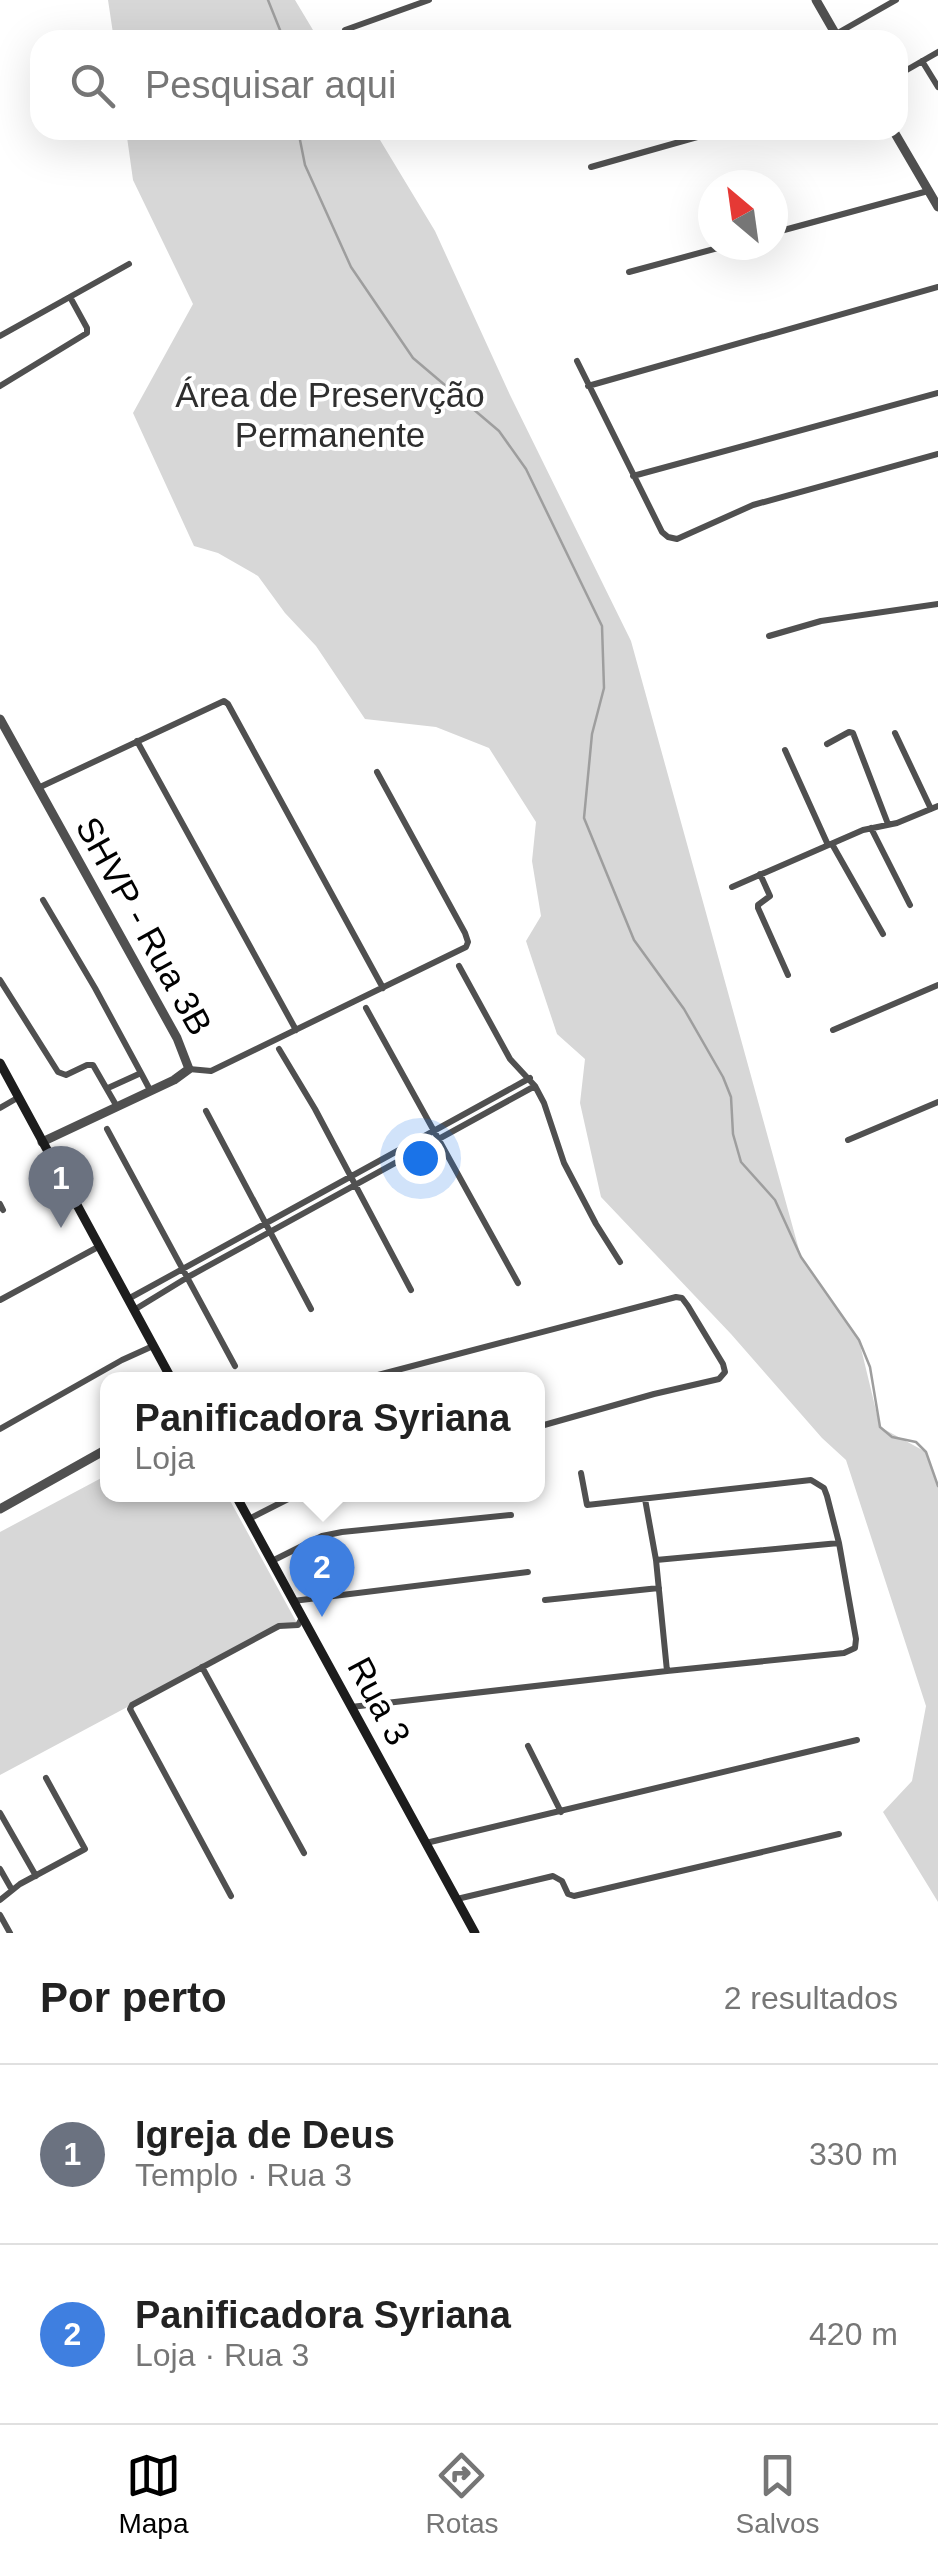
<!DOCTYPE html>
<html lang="pt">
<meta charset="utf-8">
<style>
:root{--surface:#fff;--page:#f6f6f6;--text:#222;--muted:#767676;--line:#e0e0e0;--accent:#000}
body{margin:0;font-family:Arial,sans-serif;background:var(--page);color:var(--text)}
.compass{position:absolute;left:698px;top:170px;width:90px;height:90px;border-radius:50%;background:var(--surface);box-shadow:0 10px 40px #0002;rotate:331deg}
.you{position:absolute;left:420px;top:1158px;width:35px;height:35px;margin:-25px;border:8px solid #fff;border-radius:50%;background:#1a73e8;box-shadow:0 0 0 15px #1a73e833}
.badge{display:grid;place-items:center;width:65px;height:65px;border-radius:50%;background:var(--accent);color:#fff;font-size:32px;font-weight:700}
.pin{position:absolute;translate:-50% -82px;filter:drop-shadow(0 2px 5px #0008)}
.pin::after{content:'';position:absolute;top:52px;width:35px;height:30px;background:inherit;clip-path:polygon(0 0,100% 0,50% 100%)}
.popup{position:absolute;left:100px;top:1372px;width:445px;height:130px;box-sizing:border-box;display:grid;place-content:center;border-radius:20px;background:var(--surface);filter:drop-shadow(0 2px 8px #0005);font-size:32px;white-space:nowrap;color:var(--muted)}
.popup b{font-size:38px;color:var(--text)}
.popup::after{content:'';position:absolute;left:50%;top:100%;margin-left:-20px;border:20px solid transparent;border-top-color:var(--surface)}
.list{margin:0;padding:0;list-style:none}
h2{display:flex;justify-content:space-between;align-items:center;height:130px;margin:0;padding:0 40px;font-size:42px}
h2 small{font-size:32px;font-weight:400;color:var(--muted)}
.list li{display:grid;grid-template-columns:65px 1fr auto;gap:30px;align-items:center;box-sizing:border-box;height:180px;padding:0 40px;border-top:2px solid var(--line)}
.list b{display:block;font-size:38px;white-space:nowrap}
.list p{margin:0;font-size:32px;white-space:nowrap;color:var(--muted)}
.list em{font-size:32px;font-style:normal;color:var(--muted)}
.icon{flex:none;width:55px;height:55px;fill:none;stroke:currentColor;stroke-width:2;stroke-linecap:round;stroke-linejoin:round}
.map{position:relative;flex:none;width:938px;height:1933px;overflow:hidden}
.search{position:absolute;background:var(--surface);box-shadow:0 10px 40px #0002;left:30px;right:30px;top:30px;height:110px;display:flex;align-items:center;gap:25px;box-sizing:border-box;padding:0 35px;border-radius:30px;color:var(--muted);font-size:38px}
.sheet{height:490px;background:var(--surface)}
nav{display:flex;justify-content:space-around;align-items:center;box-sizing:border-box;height:140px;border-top:2px solid var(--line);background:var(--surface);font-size:28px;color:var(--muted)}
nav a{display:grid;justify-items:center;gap:5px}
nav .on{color:var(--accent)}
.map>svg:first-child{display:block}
.green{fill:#d7d7d7}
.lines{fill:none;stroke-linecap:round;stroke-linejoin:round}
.stream{stroke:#9e9e9e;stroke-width:2.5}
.minor{stroke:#505050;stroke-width:6}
.tertiary{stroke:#505050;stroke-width:9}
.secondary{stroke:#1d1d1d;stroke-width:9}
.labels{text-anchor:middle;stroke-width:8;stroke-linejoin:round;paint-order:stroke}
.park-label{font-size:35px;fill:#2e2e2e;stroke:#fff}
.street-label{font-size:35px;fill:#000;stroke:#fff}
</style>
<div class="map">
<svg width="938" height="1933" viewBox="0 0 938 1933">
<rect width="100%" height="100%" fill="#fff"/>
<path class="green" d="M108,0h187l24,40h-205z
M126,130h248l61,101 75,164 121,246 170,616 58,83 21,87 46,25 12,34v416l-55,-90 29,-31 14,-75 -80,-246 -24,-22 -91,-104 -130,-137 -21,-94 5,-44 -28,-25 -31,-93 15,-25 -9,-55 4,-39 -47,-74 -53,-21 -71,-8 -49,-73 -31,-33 -27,-37 -40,-23 -24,-7 -61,-133 60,-109 -60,-124z
M107,1475v19l120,1 71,130 -19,1 -279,149v-243z"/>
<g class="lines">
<path class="stream" d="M268,0l16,40
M298,130l7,35 46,102 62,91 86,73 27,38 76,157 2,62 -12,46 -8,84 50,122 50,69 39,68 8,20 2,37 8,28 34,38 26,57 58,83 11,27 10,60 12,10 24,5 10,10 12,34"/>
<path class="minor" d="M345,30l84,-30
M836,34l60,-34
M922,61l16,26
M898,75l40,-23
M591,167l131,-37
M773,233l155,-42
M629,272l100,-27
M0,336l129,-72
M577,361l85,171 6,5 9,2 76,-34 185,-51
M0,386l87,-53v-5l-17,-31
M588,386l350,-99
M633,476l305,-83
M769,636l52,-15 117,-17
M895,733l36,76
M137,741l159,289
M827,744l22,-12 4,1 35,91
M785,750l43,95
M38,788l186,-87 4,3 155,284
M871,828l39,77
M832,844l51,90
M760,874l10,22 -12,9v3l30,67
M732,887l131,-57 34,-7 41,-17
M43,900l52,88 46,85 -33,15
M459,966l51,93 25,27 9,17 20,60 32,61 24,38
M0,980l58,92 8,3 21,-10h6l23,40
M366,1008l152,275
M833,1030l105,-45
M279,1049l36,60 96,181
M189,1069l22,2 255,-124 2,-5 -3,-9 -88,-161
M141,1073l9,17
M0,1108l19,-11
M206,1111l105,198
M107,1129l128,237
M848,1140l90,-38
M0,1204l3,6
M128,1299l402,-221
M0,1300l98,-53
M134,1310l54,-33 347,-191
M359,1380l317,-83 6,1 6,8 35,58 2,8 -6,7 -65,15 -117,33
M0,1429l122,-69 31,-14
M645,1499l11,61 11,111
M249,1519l49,-25
M656,1560l183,-17
M272,1561l50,-25 20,-4 169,-17
M545,1600l114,-12
M293,1601l235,-29
M202,1667l102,186
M351,1707l316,-36 177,-18 11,-5 1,-9 -17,-96 -12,-47 -3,-8 -13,-8 -224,25 -6,-32
M528,1746l33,66
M0,1813l36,63
M426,1843l431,-103
M0,1869l12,21
M231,1896l-101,-187 2,-4 147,-79 19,-1 4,-7
M457,1899l96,-23 9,5 6,13 6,2 265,-62
M0,1900l20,-16 65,-35 -39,-71
M0,1915l10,18"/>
<path class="tertiary" d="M816,0l23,40
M893,130l45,77
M0,719l177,319 12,31 -15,11 -132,62
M0,1509l107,-60"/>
<path class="secondary" d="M0,1063l172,317
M235,1494l240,439"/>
</g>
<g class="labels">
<g class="park-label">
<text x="330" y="407">Área de Preservção<tspan x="330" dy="40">Permanente</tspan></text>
</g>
<g class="street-label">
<text transform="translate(144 926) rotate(61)" y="12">SHVP - Rua 3B</text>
<text transform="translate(379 1701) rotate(62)" y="12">Rua 3</text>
</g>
</g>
</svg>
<svg class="compass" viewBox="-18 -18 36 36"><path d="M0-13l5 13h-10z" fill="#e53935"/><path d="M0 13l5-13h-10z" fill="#767676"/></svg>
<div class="you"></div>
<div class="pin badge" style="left:61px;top:1228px;background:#6b7280">1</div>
<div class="pin badge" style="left:322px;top:1617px;background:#3f7fe0">2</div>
<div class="popup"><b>Panificadora Syriana</b>Loja</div>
<div class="search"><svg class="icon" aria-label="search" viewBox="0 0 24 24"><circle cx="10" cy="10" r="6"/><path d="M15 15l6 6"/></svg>Pesquisar aqui</div>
</div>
<section class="sheet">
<h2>Por perto<small>2 resultados</small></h2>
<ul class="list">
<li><span class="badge" style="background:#6b7280">1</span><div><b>Igreja de Deus</b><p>Templo · Rua 3</p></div><em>330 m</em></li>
<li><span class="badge" style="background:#3f7fe0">2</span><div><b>Panificadora Syriana</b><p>Loja · Rua 3</p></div><em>420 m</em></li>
</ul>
</section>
<nav>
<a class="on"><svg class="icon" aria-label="map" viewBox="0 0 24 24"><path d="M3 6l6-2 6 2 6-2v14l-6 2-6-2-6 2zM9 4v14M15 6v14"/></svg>Mapa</a>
<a><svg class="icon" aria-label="directions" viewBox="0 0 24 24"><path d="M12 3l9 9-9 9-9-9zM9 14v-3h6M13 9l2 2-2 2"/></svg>Rotas</a>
<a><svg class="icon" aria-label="saved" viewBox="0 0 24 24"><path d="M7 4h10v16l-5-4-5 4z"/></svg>Salvos</a>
</nav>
